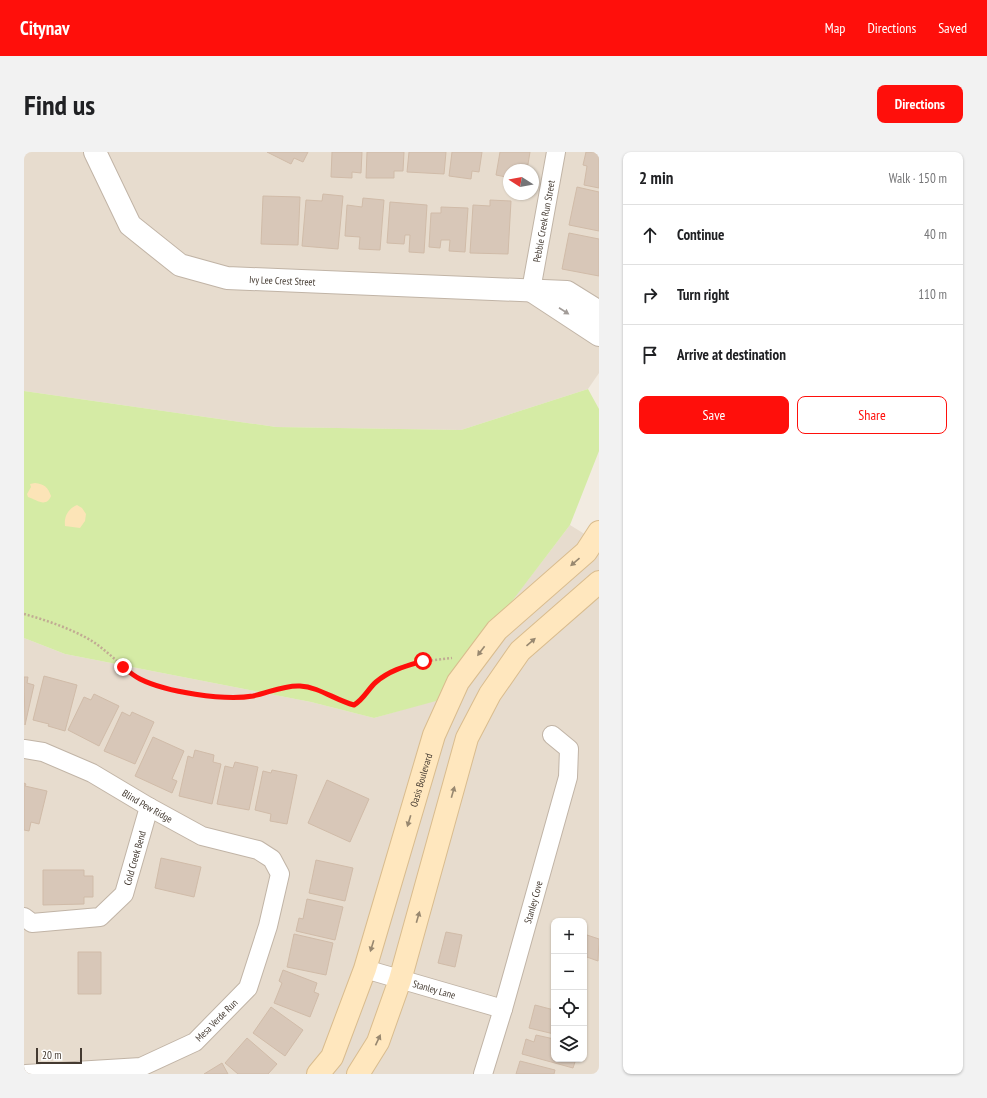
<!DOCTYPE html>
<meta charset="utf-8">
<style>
:root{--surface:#fff;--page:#f2f2f2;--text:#202124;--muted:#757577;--line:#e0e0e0;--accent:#ff0f0b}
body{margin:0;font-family:"PT Sans Narrow",sans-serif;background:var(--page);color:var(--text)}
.controls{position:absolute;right:12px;bottom:12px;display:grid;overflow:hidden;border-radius:8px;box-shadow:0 1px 3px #0004}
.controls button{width:36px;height:36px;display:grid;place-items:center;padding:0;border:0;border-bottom:1px solid var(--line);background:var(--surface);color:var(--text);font:20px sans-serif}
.compass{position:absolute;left:479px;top:12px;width:36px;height:36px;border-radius:50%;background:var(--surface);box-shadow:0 1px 3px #0004;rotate:281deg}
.scale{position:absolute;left:12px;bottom:10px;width:46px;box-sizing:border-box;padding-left:4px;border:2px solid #443a31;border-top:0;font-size:11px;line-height:14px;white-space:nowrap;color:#443a31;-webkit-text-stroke:3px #fff;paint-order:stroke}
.stop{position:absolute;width:12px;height:12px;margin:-9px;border:3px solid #ff0f0b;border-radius:50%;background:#fff}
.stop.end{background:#ff0f0b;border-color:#fff;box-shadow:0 1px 4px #0008}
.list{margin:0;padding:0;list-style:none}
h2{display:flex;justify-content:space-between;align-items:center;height:52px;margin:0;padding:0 16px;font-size:17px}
h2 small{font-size:13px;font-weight:400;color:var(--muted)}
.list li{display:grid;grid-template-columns:26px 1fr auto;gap:12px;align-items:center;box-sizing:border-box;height:60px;padding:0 16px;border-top:1px solid var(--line)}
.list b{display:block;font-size:15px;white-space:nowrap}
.list em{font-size:13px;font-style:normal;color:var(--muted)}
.actions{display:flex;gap:8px;padding:12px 16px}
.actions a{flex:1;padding:9px 0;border:1px solid var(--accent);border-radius:8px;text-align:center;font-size:14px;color:var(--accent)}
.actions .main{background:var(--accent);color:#fff}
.icon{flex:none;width:22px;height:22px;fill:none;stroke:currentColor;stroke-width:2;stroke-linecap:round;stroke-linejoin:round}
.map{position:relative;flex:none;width:575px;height:922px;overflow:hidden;border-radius:8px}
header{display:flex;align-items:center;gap:24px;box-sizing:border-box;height:56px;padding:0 20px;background:var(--accent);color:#fff}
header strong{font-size:19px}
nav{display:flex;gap:22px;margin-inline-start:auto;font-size:14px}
.intro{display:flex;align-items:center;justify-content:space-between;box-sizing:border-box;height:96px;padding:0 24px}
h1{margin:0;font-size:28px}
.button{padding:10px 18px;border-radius:8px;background:var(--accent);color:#fff;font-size:14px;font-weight:700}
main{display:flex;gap:24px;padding:0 24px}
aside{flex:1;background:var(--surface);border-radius:8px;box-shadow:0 1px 3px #0004}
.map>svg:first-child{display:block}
.residential{fill:#e7dcce;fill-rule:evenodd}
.green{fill:#d5eba5}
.sand{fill:#fce4b7}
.building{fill:#d8c7b8;stroke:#d0bba8}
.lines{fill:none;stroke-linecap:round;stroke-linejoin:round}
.minor-casing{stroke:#c1b4a6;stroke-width:20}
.tertiary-casing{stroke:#c1b4a6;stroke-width:24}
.secondary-casing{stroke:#d9bc8e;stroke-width:24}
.path{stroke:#c1ab93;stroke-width:2.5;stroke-dasharray:2 2;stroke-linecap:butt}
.minor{stroke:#fff;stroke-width:18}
.tertiary{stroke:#fff;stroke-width:22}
.secondary{stroke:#ffe7be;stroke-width:22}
.oneway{fill:#a29c98}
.oneway2{fill:#988870}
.route{stroke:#ff0f0b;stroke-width:5}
.labels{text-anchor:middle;stroke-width:3.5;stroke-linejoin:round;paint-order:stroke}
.street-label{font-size:10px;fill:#443a31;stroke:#fff}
</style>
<header>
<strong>Citynav</strong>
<nav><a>Map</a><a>Directions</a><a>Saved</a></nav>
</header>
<div class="intro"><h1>Find us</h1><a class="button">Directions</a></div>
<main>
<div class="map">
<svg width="575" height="922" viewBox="0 0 575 922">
<rect width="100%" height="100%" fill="#f2ebe1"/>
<path class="residential" d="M0,0h575v221l-11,16 -127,41 -185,-3 -252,-36zM485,18h24v24h-24z
M546,373l29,18v531h-575v-436l41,16 246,48 63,16 62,-18zM530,769h30v138h-30z"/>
<path class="green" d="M564,237l11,20v42l-29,74 -134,176 -62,17 -63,-16 -246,-48 -41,-16v-247l252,36 185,3z"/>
<path class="sand" d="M11,331c9,1 13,4 16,13 -5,12 -14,4 -23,1l-1,-3 4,-7 -1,-3z
M53,353l5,3 4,6 -1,7 -5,7 -15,-2c-1,-10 3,-17 12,-21z"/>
<path class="building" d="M243,0h41l-5,10 -9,-4 -3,6z
M308,0h30l-1,21 -9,-1v6l-21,-1z
M343,0h37l-1,19h-9v7h-28z
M385,0h37l-2,22 -37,-2z
M428,0h30l-3,20 -7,-1 -1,8 -22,-3z
M476,0h30l-3,18h-18v12l-3,-1v-4l-10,-2z
M562,0h13v36l-15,-3 3,-19 -4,-1z
M553,35l22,5v39l-30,-6z
M299,42l20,2 -5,53 -36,-3 4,-46 16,1z
M239,44l37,1 -2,48 -37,-1z
M339,46l21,2 -4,50 -21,-1 1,-12 -15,-1 2,-31 15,2z
M466,48l21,1 -3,53 -38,-1 3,-48 17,1z
M366,50l37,3 -3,48 -15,-1 1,-17h-5l-1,9 -17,-1z
M417,55l27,1 -3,44 -16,-1 1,-11h-9l-1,8 -11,-1 2,-34h10z
M545,81l30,6v37l-37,-7z
M20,524l33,9 -12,46 -17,-5 1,-2 -16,-4z
M0,525h4l-1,6 7,2 -9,40z
M70,542l25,12 -20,40 -31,-16 16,-33 7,3z
M98,560l8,4 2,-4 22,10 -19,42 -31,-13z
M129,585l31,14 -12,28 5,2 -5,12 -37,-17z
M171,598l19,5 -1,7 8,2 -9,40 -33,-8 9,-40 5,2z
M211,610l23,5 -9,43 -32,-6 8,-38 8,2z
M248,618l25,5 -10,49 -17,-3 1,-7 -16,-4 8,-39 8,2z
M303,628l42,19 -19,43 -42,-19z
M0,631l2,1 -1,2 22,5 -8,33 -8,-2 -2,9 -5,-1z
M137,706l40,9 -7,30 -39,-9z
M292,708l37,8 -8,33 -36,-8z
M19,718h41v6h9v21h-9v7l-41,1z
M283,747l36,8 -8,33 -39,-9 3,-13 4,1z
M422,780l16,3 -7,32 -17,-4z
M270,782l39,9 -7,32 -39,-8z
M560,782l15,5 -1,22 -14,-5z
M54,800h23v42h-23z
M259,818l34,13 -3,9 5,2 -9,23 -36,-14 8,-20 -3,-2z
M511,853l19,5v24l-25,-6z
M247,855l32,23 -18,26 -32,-23z
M512,883l18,4v20h22l-3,9 -51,-14 4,-15 8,3z
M223,886l30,26 -9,10h-30l-13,-11z
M496,909l35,9 -1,4h-38z
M198,911l6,11h-24z"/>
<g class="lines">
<defs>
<g id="minor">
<path id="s1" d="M507,138l25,-138"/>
<path id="s2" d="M0,597l19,3 49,21 57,34 53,29 56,14 14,9 8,15 -12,52 -20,62 -53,54 -54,25 -115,7"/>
<path id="s3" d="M0,765l8,6 68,-6 24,-23 25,-87"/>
<path id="s4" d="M341,817l138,40"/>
<path id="s5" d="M459,922l20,-65 65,-232 1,-28 -17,-14"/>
</g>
<g id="tertiary">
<path id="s6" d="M71,0l35,73 50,40 47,13 340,14 32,20"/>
<path d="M508,139l67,44"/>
</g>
<g id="secondary">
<path id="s7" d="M294,922l14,-17 33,-88 69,-234 24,-53 39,-52 89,-78 13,-20"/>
<path d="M334,922l20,-32 22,-62 67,-242 23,-44 30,-43 79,-69"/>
</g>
</defs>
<use href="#minor" class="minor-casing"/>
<use href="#tertiary" class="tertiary-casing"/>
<use href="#secondary" class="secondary-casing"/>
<path class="path" d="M0,462c22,6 48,15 68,27 23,15 39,38 67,46 22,7 71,13 93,9 16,-3 31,-11 48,-10 19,0 35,14 54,19 9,-6 14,-15 22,-23 20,-19 50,-21 76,-24"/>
<use href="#minor" class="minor"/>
<use href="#tertiary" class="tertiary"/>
<use href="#secondary" class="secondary"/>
</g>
<defs><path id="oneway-solid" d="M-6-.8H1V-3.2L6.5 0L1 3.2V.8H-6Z"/></defs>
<use class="oneway" href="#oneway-solid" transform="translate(540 159) rotate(33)"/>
<g class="oneway2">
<use href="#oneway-solid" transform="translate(551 410) rotate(139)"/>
<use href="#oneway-solid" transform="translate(507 490) rotate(-41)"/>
<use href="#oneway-solid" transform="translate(457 499) rotate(127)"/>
<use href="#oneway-solid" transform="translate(429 640) rotate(-74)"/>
<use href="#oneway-solid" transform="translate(385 669) rotate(107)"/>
<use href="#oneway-solid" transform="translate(394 765) rotate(-74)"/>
<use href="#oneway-solid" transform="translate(348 794) rotate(107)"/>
<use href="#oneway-solid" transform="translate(354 888) rotate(-65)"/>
</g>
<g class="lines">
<path class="route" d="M99,515c5,4 11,9 17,12 26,13 84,22 113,17 15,-3 31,-11 47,-10 19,1 35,14 54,19 10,-6 14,-16 22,-23 14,-12 30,-16 47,-21"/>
</g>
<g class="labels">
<g class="street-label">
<text dy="4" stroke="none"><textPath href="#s1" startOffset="70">Pebble Creek Run Street</textPath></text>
<text dy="4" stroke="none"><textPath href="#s6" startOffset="249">Ivy Lee Crest Street</textPath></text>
<text dy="4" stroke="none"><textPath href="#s7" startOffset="313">Oasis Boulevard</textPath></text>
<text dy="4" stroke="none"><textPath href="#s2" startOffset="137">Blind Pew Ridge</textPath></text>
<text dy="4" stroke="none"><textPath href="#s3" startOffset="149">Cold Creek Bend</textPath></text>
<text dy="4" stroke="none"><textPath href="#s5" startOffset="179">Stanley Cove</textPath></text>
<text dy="4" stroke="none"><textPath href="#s4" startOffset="72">Stanley Lane</textPath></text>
<text transform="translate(192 868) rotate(-45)" y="4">Mesa Verde Run</text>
</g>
</g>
</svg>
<div class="controls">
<button>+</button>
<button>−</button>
<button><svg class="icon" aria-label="locate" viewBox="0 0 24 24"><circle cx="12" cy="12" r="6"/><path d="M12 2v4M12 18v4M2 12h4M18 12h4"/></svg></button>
<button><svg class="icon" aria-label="layers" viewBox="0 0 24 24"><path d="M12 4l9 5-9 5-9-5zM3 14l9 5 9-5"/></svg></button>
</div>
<svg class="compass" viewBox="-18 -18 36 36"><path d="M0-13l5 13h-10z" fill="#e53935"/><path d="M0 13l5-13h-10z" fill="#757577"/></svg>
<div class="scale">20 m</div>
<div class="stop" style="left:399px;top:509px"></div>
<div class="stop end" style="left:99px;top:515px"></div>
</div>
<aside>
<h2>2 min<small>Walk · 150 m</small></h2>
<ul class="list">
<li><svg class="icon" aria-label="ahead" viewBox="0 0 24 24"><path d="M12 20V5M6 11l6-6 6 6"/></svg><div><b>Continue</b></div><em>40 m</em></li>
<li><svg class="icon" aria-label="right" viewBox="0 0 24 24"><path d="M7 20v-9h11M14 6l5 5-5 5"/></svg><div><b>Turn right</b></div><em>110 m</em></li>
<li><svg class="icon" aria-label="arrive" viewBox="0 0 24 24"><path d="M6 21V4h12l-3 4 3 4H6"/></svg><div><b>Arrive at destination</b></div></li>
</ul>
<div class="actions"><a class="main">Save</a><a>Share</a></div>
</aside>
</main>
